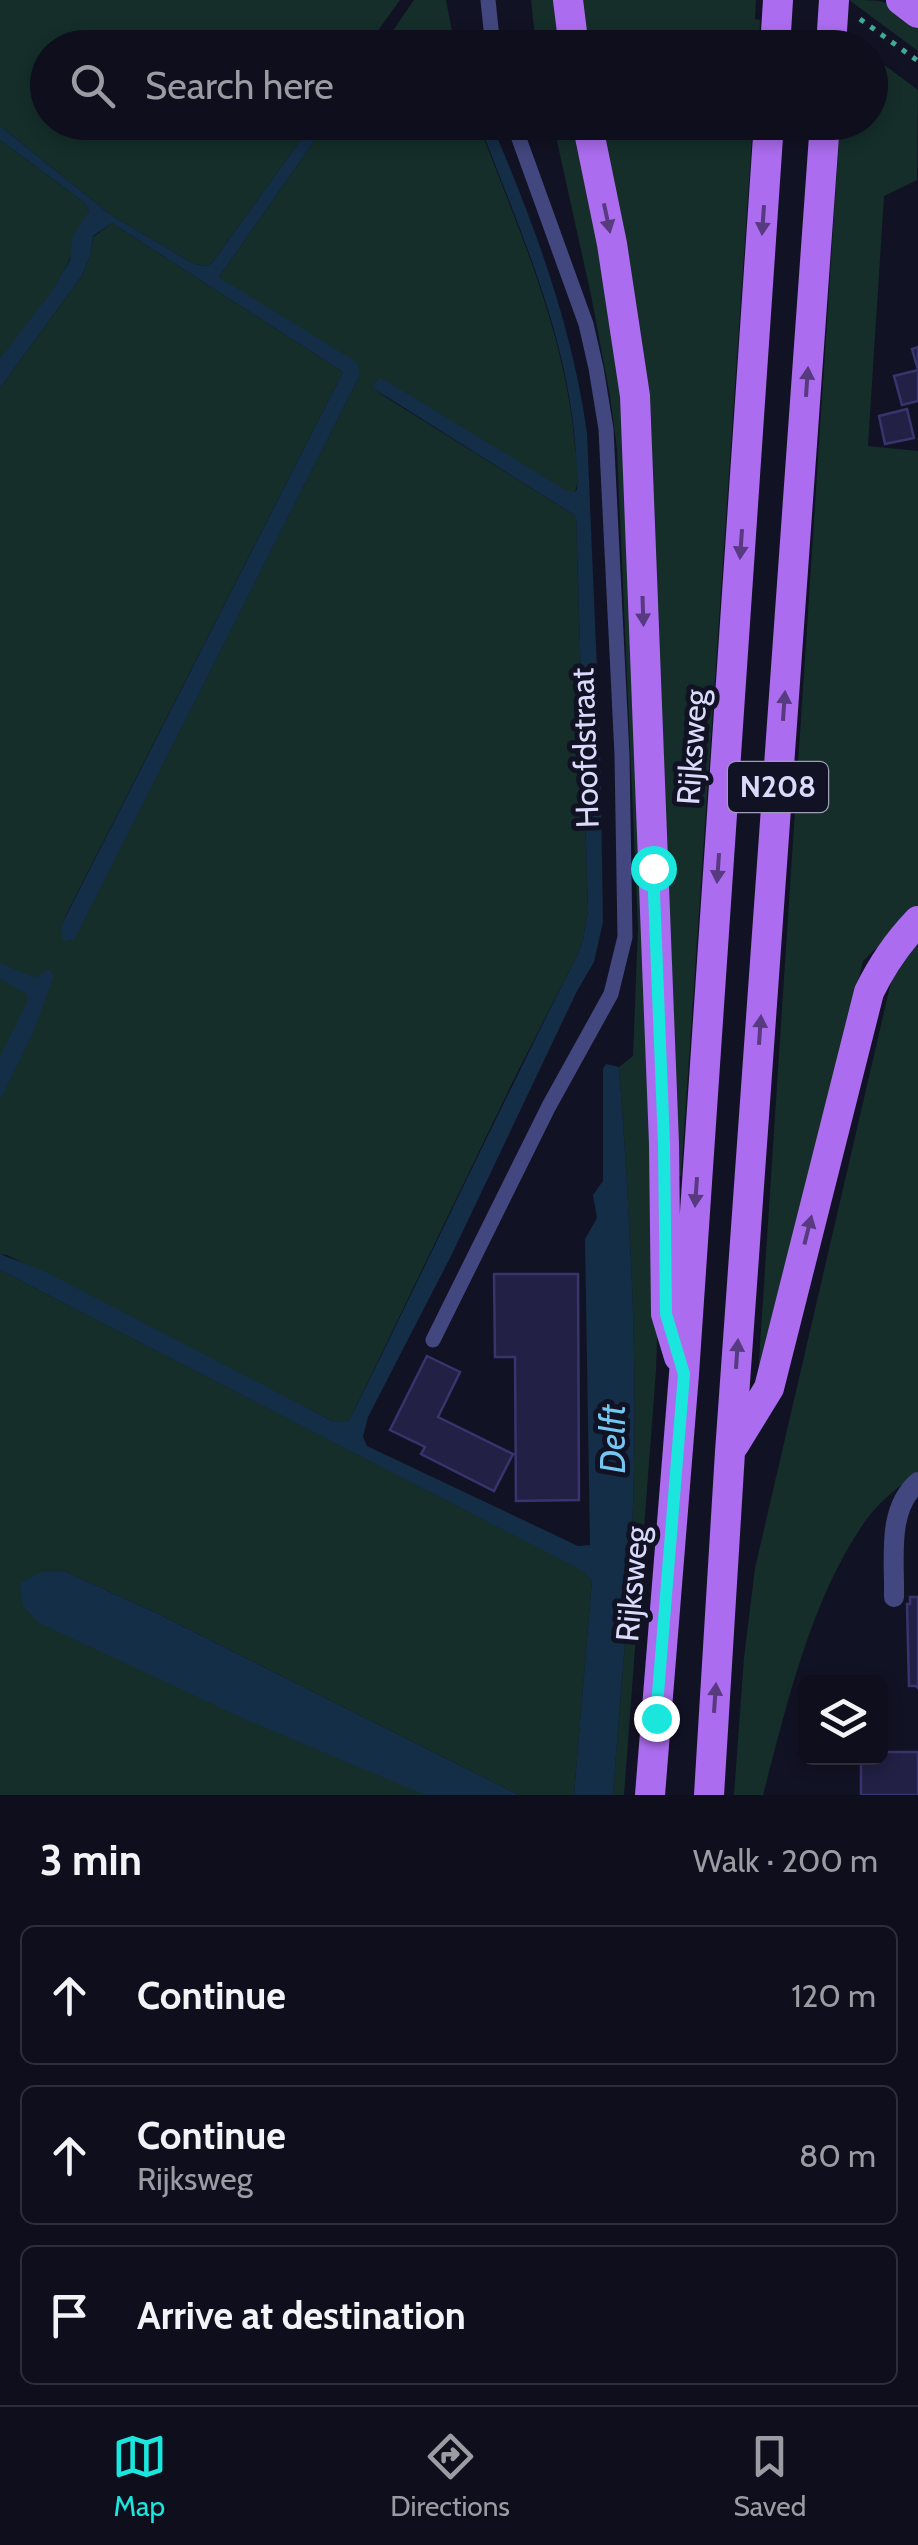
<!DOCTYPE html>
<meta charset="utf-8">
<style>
:root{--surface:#0e0e1c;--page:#171725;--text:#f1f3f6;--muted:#9b9ca3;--line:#2e2e3b;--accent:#1ae6de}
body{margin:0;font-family:Cabin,sans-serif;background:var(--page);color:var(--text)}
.controls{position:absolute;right:30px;bottom:30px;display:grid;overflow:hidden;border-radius:15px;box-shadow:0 5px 15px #0003}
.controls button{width:90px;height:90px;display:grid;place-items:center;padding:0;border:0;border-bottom:2px solid var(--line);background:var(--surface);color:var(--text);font:50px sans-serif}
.stop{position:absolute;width:30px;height:30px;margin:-22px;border:8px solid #1ae6de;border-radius:50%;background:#fff}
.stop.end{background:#1ae6de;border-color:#fff;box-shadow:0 2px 10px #0008}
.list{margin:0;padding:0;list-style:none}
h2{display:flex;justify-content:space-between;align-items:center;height:130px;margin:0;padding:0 40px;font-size:42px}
h2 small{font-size:32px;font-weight:400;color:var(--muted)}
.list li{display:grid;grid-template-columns:65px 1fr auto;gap:30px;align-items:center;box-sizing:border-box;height:140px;margin:0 20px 20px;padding:0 20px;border:2px solid var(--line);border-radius:15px}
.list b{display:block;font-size:38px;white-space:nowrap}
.list p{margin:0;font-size:32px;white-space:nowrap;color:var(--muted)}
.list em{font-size:32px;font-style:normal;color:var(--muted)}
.icon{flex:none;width:55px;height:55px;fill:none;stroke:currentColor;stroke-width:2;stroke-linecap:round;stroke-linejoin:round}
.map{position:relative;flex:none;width:918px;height:1795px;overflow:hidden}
.search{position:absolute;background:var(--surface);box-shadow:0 5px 15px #0003;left:30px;right:30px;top:30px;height:110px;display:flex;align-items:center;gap:25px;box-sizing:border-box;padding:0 35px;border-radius:55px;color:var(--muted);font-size:38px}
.sheet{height:610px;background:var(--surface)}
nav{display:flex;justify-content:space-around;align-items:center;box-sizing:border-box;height:140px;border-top:2px solid var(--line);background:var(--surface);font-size:28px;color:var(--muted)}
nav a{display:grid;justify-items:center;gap:5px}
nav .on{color:var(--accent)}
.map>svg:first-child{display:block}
.green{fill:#152e2a}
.water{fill:#142e47}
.building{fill:#222044;stroke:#38346d;stroke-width:2.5}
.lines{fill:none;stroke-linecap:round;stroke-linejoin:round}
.path{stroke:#3dac95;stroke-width:5;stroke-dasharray:5 8;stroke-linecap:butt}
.lane{stroke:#42487f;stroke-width:15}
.street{stroke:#42487f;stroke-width:20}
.primary{stroke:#ac6cef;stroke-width:30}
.primary-bridge{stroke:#ac6cef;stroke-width:30}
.oneway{fill:#573a80}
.route{stroke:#1ae6de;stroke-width:12}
.labels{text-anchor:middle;stroke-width:10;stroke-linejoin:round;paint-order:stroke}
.shield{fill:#121225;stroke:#9e9ebb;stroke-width:2.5}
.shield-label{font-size:30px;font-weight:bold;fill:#dadafb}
.street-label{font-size:32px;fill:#dadafb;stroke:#121225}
.water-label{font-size:35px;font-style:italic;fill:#73c7f0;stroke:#121225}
</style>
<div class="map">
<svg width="918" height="1795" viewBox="0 0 918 1795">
<rect width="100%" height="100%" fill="#121225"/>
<path class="green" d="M0,0h400l-34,47 -318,1v74l265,1 -101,140 -6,3 -12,-2 -83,-49 -111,-89z
M414,0h32l9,47 -74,1z
M531,0h29l6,47h-30z
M577,0h179l-1,19 5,1 -1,27h-177z
M849,0c40,0 38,0 69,24v27z
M871,55l47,35 -1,90 -33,16 -16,250 50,5v457l-55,53 -97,415h-8l82,-1253 30,-1z
M327,123h151c40,105 88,210 97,324 2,15 5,31 0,45h-8l-191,-101 200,125 12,394 -5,30 -6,16 -61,119 -165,342 -4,5h-13l-327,-167 -7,-1v-866l81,-111 9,-20 3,-20 19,-14 231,149 -277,543 -4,14 8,12 4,-2 285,-562 -140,-100z
M553,123h27l41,215 38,945 -3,87 -32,425h-11c8,-108 19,-217 21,-326 3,-134 -5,-268 -15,-402l14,-11 5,-128 -21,-479 -7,-53 -19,-101z
M596,123h157l-72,1053h-3l-26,-663z
M0,140l85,63 4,8c-11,27 -20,54 -36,79 -19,29 -38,47 -53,79z
M918,934v539c-19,13 -38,28 -52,47 -55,78 -79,184 -103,275h-29l10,-137 11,-90 142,-612z
M0,1270l584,301 8,9 -18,215h-55l-363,-182 -90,-41h-25l384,223h-425z"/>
<path class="water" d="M313,123h14l-108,154 139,86 1,14 -285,563 -9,1 -3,-3 -1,-9 5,-13 277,-544 -231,-149 -19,13 -3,21 -9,20 -81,111v-29l52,-68 18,-31 3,-25 16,-24 -4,-8 -85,-63v-14l111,89 83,49 12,2 6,-3z
M479,123h12c43,100 81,202 96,310l13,309 3,180 -9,40 -17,29 -126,265 -83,161 -5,20 4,9 211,100 12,-1 -5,-306 12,-21 -4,-23 10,-14v-112l3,-5 13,3c10,134 18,268 15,402 -2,109 -13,218 -21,326h-39l18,-215 -9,-9 -583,-301v-16l46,18 288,150h13l4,-5c76,-153 148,-308 226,-461l6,-16 5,-30 -12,-394 -200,-126 -2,-5 4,-6h5l184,112 8,1 2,-3c1,-16 -1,-32 -2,-47 -9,-111 -57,-216 -96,-319z
M0,963l31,13 5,1 13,-8 5,7 -20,54 -34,70v-43l28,-57 -1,-6 -27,-15z
M41,1572h25l90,41 363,182h-94l-178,-75 -208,-97 -16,-17 -3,-23z"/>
<path class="building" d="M918,347v54l-16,4 -8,-29 24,-6 -6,-21z
M907,409l7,29 -29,6 -6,-28z
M494,1274h84l1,226 -63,1 -1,-144h-20z
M427,1356l33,16 -22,45 75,37 -19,37 -73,-37 4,-7 -35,-17z
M910,1597h8v91l-2,-2h-7l-2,-82h3z
M880,1752h38v43h-57v-37h19z"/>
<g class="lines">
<path class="path" d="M860,19l58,42"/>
<path class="lane" d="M488,0l5,48
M433,1340l116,-234 62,-112 14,-57 -3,-182 -16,-326 -10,-61 -10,-44 -73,-202"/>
<path class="street" d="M894,1597c1,-38 -8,-87 24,-115"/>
<path class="primary" d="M568,0l6,48
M901,0l17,13
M775,48l3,-48
M587,122l25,122 23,152 29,748 2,170 13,43
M734,1445l35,-57 100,-396c13,-27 28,-49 49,-71
M650,1795l34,-421 85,-1252
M709,1795l21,-343 95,-1330"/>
<path class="primary-bridge" d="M831,46l3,-46"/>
</g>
<defs><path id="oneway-solid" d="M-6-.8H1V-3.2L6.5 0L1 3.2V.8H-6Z" transform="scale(2.5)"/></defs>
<g class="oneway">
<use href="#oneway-solid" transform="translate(607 218) rotate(78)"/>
<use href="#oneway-solid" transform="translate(763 220) rotate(94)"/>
<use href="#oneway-solid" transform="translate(807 382) rotate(-86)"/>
<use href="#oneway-solid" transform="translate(741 544) rotate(94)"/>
<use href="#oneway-solid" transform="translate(643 611) rotate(88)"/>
<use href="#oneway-solid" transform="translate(784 706) rotate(-86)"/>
<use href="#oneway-solid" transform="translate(718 868) rotate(94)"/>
<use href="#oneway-solid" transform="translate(760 1030) rotate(-86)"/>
<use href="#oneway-solid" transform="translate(696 1192) rotate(94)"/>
<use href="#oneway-solid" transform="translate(808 1230) rotate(-76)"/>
<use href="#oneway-solid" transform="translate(737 1354) rotate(-86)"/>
<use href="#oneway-solid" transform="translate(715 1698) rotate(-86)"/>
</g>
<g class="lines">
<path class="route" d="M653,868l11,276 2,170 18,60 -28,344"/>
</g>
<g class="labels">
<rect class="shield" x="728" y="762" width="100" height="50" rx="8"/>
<g class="shield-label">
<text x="778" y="797">N208</text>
</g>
<g class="street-label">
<text transform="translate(692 747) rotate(-86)" y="11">Rijksweg</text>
<text transform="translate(585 748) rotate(-92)" y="11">Hoofdstraat</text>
<text transform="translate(632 1584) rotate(-85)" y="11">Rijksweg</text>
</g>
<g class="water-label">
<text transform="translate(613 1439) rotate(-90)" y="12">Delft</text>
</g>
</g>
</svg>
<div class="controls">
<button><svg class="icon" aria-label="layers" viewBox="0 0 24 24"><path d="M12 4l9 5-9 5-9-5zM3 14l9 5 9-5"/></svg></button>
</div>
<div class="stop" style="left:653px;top:868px"></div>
<div class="stop end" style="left:656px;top:1718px"></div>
<div class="search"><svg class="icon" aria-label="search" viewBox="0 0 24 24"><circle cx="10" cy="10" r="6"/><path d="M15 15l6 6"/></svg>Search here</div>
</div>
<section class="sheet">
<h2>3 min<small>Walk · 200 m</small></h2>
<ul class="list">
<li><svg class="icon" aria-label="ahead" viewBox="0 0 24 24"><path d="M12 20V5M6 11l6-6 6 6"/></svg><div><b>Continue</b></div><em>120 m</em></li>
<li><svg class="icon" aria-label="ahead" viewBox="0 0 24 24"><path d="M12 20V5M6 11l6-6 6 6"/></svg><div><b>Continue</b><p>Rijksweg</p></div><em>80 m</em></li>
<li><svg class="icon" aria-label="arrive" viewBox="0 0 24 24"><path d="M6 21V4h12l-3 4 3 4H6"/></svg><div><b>Arrive at destination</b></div></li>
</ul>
</section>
<nav>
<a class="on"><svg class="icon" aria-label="map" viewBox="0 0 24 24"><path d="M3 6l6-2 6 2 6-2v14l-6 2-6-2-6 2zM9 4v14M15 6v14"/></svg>Map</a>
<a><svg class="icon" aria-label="directions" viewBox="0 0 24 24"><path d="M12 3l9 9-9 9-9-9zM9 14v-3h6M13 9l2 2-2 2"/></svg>Directions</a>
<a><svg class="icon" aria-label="saved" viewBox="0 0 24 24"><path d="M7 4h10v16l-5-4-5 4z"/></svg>Saved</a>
</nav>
